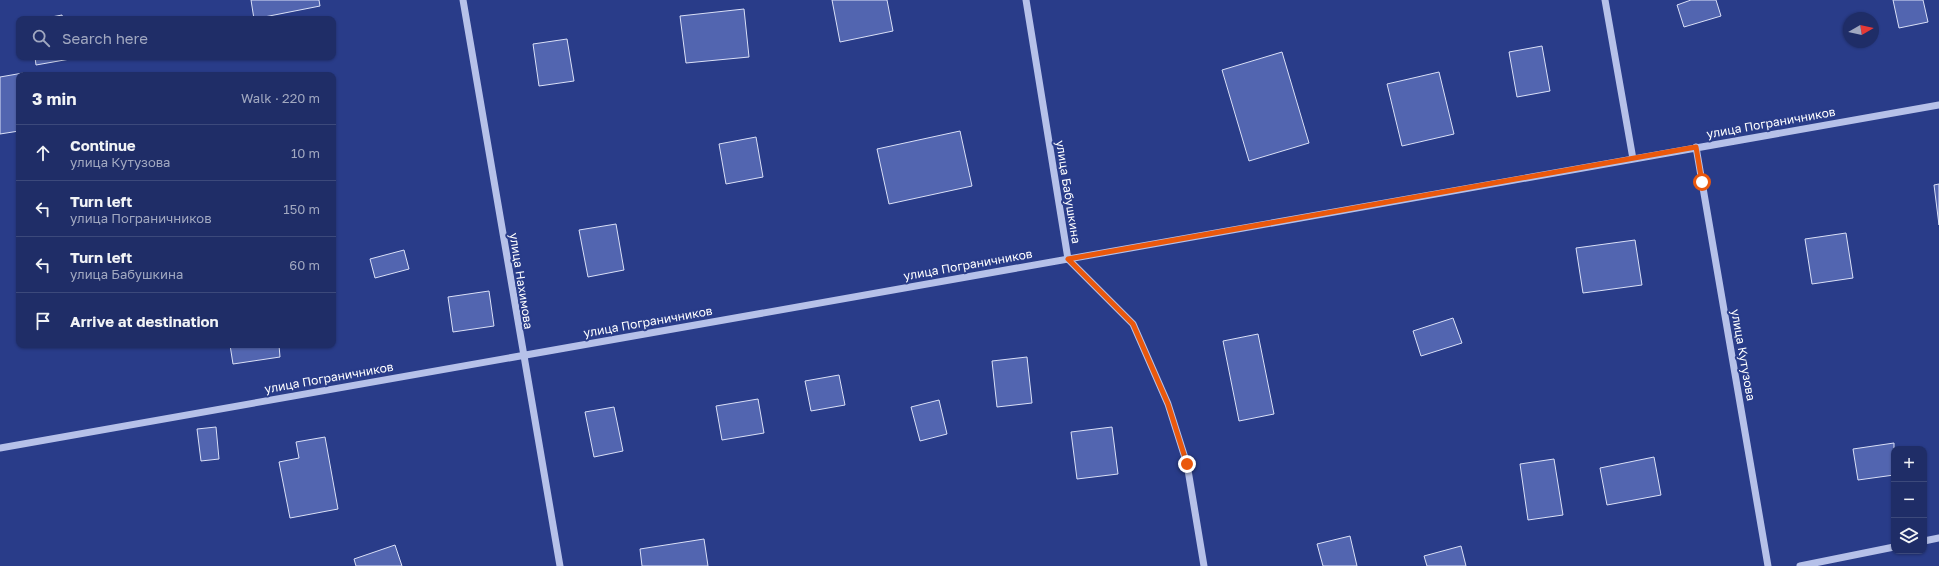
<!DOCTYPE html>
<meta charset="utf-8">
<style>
:root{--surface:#1f2d67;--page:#2c3970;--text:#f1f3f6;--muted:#a1a8c0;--line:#3c497b}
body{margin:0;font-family:"Golos Text",sans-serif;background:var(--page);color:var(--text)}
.controls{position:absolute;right:12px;bottom:12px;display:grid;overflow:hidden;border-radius:8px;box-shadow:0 1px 3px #0004}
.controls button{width:36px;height:36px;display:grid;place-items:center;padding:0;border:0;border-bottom:1px solid var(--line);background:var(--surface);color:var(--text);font:20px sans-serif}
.compass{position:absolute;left:1843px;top:12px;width:36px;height:36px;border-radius:50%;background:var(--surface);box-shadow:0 1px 3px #0004;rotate:81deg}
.stop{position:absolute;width:12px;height:12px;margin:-9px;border:3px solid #ea580c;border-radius:50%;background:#fff}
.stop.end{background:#ea580c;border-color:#fff;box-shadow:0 1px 4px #0008}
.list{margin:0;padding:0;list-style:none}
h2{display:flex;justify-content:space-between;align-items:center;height:52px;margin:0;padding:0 16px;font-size:17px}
h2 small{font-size:13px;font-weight:400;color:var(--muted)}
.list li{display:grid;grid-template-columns:26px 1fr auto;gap:12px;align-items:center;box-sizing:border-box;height:56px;padding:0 16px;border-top:1px solid var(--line)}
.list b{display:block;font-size:15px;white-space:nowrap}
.list p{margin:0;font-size:13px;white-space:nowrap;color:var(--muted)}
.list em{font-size:13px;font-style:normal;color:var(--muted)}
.icon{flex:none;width:22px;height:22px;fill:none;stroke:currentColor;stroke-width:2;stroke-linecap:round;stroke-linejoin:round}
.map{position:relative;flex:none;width:1939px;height:566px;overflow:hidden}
.search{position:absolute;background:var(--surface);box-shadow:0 1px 3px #0004;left:16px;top:16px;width:320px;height:44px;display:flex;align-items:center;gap:10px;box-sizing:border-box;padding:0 14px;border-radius:8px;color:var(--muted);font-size:15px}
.panel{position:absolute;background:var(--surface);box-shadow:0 1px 3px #0004;left:16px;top:72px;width:320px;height:276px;border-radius:8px}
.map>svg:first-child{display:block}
.building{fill:#5265b0;stroke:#dae0f7}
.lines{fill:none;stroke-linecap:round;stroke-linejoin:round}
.minor{stroke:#b6c1e9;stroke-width:7}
.route{stroke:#ea580c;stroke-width:5}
.labels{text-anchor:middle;stroke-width:4;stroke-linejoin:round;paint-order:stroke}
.street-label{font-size:12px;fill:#fff;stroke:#293c89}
</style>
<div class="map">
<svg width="1939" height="566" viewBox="0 0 1939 566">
<rect width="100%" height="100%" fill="#293c89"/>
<path class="building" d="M251,0h68l1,6 -66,13z
M832,0h55l6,31 -53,11z
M1691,0h25l5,16 -37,11 -7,-22z
M1893,0h30l5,22 -29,6z
M744,9l5,48 -63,6 -6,-47z
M62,15l1,4h-22z
M567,39l7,42 -35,5 -6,-42z
M1542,46l8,45 -33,6 -8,-45z
M1282,52l27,91 -60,18 -27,-91z
M35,57h34l1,2 -34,6z
M1439,72l15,62 -52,12 -15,-62z
M23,73l1,2h-5v56l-19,3v-57z
M960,131l12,55 -83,18 -12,-55z
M756,137l7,40 -37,7 -7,-40z
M1939,184v41l-5,-40z
M616,224l8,46 -36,7 -9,-47z
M1846,233l7,45 -41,6 -7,-45z
M1635,240l7,45 -59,8 -7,-45z
M404,250l5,19 -34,9 -5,-19z
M489,291l5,35 -41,6 -5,-35z
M1453,318l9,25 -41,13 -8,-25z
M1258,334l16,80 -35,7 -16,-80z
M230,345h49l1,12 -47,7z
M1027,357l5,46 -35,4 -5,-46z
M839,375l6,30 -34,6 -6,-30z
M758,399l6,34 -42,7 -6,-34z
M939,400l8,34 -27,7 -9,-34z
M614,407l9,44 -29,6 -9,-45z
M216,427l3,32 -18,2 -4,-32z
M1112,427l6,47 -41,5 -6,-47z
M325,437l13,72 -48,9 -11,-56 20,-4 -3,-16z
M1894,443v32l-36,5 -5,-31z
M1654,457l7,38 -54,10 -7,-37z
M1554,459l9,56 -35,5 -8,-56z
M1350,536l7,30h-34l-6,-22z
M704,539l4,27h-66l-2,-17z
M395,545l7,21h-46l-2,-7z
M1461,546l5,20h-39l-3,-10z"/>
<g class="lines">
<path class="minor" d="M463,0l97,566
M1026,0l42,259 65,65 35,80 19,60 17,102
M1605,0l28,159
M1696,147l72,419
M0,448l1939,-343
M1924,541l15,-3
M1800,566l94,-19"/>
</g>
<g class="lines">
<path class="route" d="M1187,464l-19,-60 -35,-80 -65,-65 628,-112 6,35"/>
</g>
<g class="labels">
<g class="street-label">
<text transform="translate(1771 123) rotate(-10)" y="4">улица Пограничников</text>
<text transform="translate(1068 192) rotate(81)" y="4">улица Бабушкина</text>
<text transform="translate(968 265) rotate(-10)" y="4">улица Пограничников</text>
<text transform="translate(521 281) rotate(81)" y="4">улица Нахимова</text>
<text transform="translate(648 322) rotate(-10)" y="4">улица Пограничников</text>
<text transform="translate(1743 355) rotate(80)" y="4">улица Кутузова</text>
<text transform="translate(329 378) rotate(-10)" y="4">улица Пограничников</text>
</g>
</g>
</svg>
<div class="controls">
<button>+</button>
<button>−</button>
<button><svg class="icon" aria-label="layers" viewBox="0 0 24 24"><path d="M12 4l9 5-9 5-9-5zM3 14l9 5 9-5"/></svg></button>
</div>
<svg class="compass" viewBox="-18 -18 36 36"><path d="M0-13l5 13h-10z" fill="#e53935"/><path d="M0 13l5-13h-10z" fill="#a1a8c0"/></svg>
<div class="stop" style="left:1702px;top:182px"></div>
<div class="stop end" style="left:1187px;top:464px"></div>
<div class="search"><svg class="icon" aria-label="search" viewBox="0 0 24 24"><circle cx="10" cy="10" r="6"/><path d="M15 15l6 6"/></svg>Search here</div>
<section class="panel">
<h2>3 min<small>Walk · 220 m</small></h2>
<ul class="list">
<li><svg class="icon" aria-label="ahead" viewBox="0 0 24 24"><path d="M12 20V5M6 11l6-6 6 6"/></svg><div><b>Continue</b><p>улица Кутузова</p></div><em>10 m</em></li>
<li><svg class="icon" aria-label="left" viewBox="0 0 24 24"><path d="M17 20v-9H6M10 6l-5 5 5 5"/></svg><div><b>Turn left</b><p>улица Пограничников</p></div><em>150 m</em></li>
<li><svg class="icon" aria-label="left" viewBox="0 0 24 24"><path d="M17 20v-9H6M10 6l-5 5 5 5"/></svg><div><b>Turn left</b><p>улица Бабушкина</p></div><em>60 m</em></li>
<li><svg class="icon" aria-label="arrive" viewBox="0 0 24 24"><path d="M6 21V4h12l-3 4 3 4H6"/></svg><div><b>Arrive at destination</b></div></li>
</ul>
</section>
</div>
